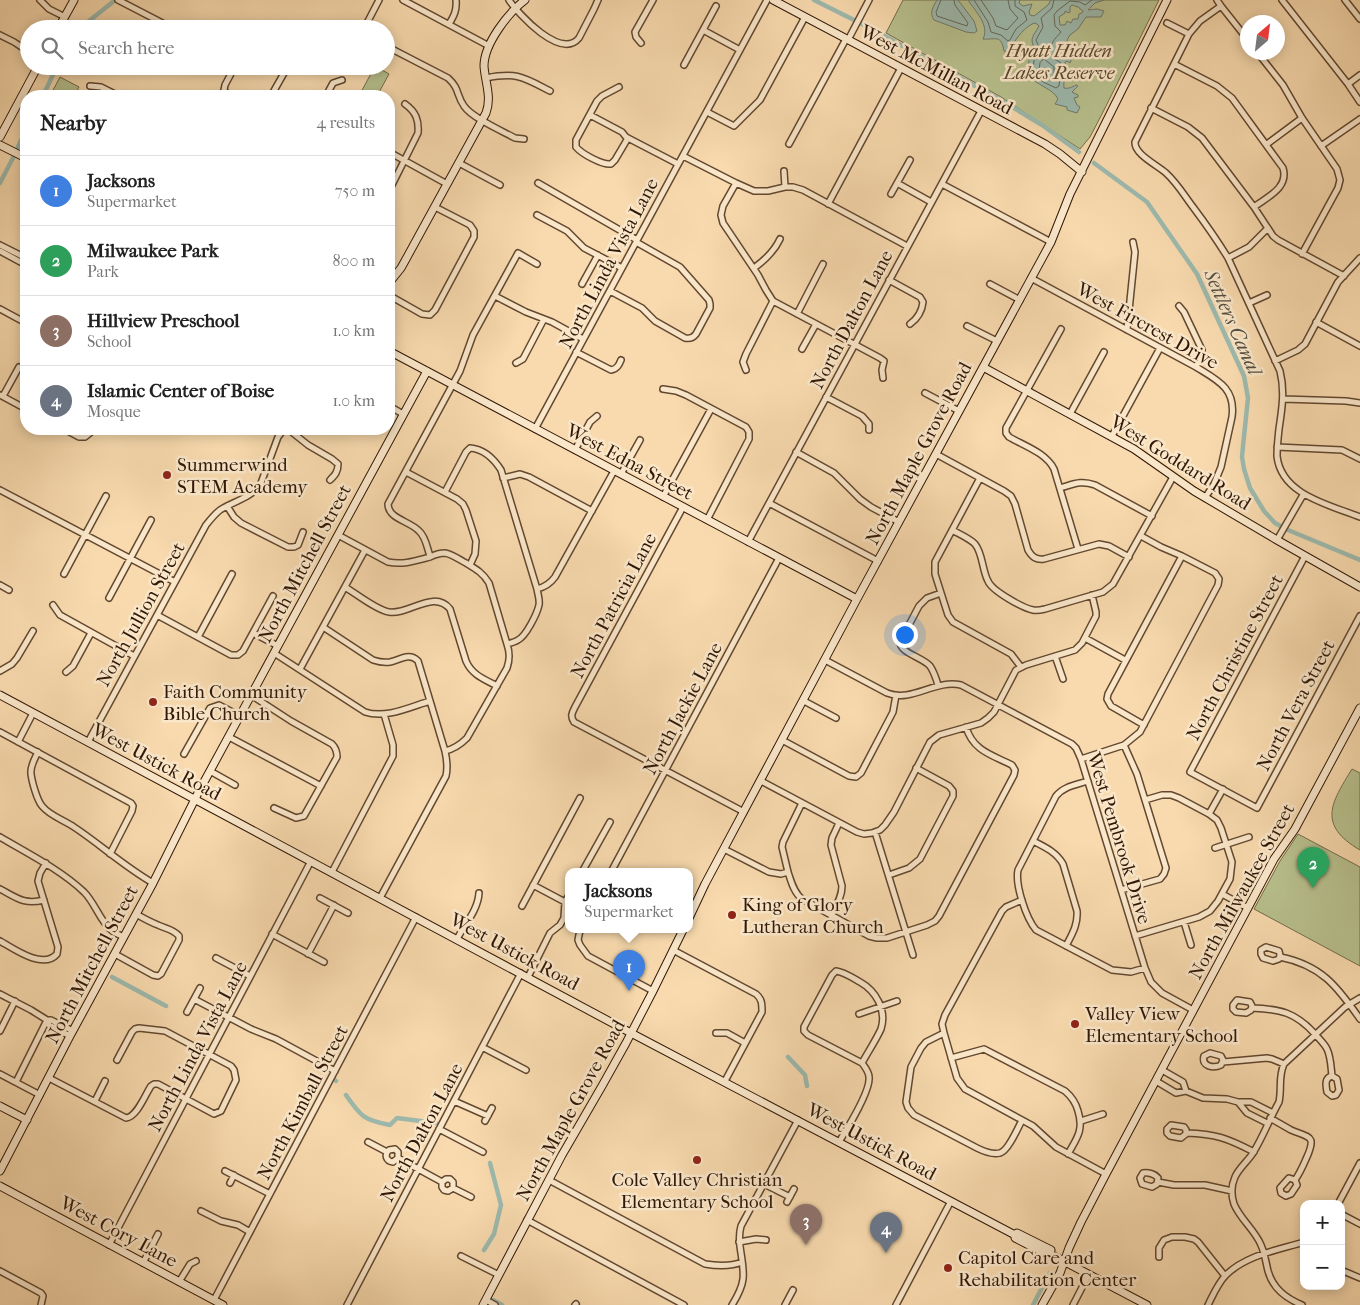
<!DOCTYPE html>
<meta charset="utf-8">
<style>
:root{--surface:#fff;--page:#f2f2f2;--text:#222;--muted:#767676;--line:#e0e0e0;--accent:#7c3aed}
body{margin:0;font-family:"IM FELL French Canon",serif;background:var(--page);color:var(--text)}
.controls{position:absolute;right:15px;bottom:15px;display:grid;overflow:hidden;border-radius:10px;box-shadow:0 2px 12px #0003}
.controls button{width:45px;height:45px;display:grid;place-items:center;padding:0;border:0;border-bottom:1px solid var(--line);background:var(--surface);color:var(--text);font:25px sans-serif}
.compass{position:absolute;left:1240px;top:15px;width:45px;height:45px;border-radius:50%;background:var(--surface);box-shadow:0 2px 12px #0003;rotate:28deg}
.you{position:absolute;left:904px;top:634px;width:18px;height:18px;margin:-12px;border:4px solid #fff;border-radius:50%;background:#1a73e8;box-shadow:0 0 0 8px #1a73e833}
.badge{display:grid;place-items:center;width:32px;height:32px;border-radius:50%;background:var(--accent);color:#fff;font-size:16px;font-weight:700}
.pin{position:absolute;translate:-50% -41px;filter:drop-shadow(0 1px 2px #0008)}
.pin::after{content:'';position:absolute;top:26px;width:18px;height:15px;background:inherit;clip-path:polygon(0 0,100% 0,50% 100%)}
.popup{position:absolute;left:565px;top:868px;width:128px;height:65px;box-sizing:border-box;display:grid;place-content:center;border-radius:10px;background:var(--surface);filter:drop-shadow(0 1px 4px #0005);font-size:16px;white-space:nowrap;color:var(--muted)}
.popup b{font-size:19px;color:var(--text)}
.popup::after{content:'';position:absolute;left:50%;top:100%;margin-left:-10px;border:10px solid transparent;border-top-color:var(--surface)}
.list{margin:0;padding:0;list-style:none}
h2{display:flex;justify-content:space-between;align-items:center;height:65px;margin:0;padding:0 20px;font-size:21px}
h2 small{font-size:16px;font-weight:400;color:var(--muted)}
.list li{display:grid;grid-template-columns:32px 1fr auto;gap:15px;align-items:center;box-sizing:border-box;height:70px;padding:0 20px;border-top:1px solid var(--line)}
.list b{display:block;font-size:19px;white-space:nowrap}
.list p{margin:0;font-size:16px;white-space:nowrap;color:var(--muted)}
.list em{font-size:16px;font-style:normal;color:var(--muted)}
.icon{flex:none;width:28px;height:28px;fill:none;stroke:currentColor;stroke-width:2;stroke-linecap:round;stroke-linejoin:round}
.map{position:relative;flex:none;width:1360px;height:1305px;overflow:hidden}
.search{position:absolute;background:var(--surface);box-shadow:0 2px 12px #0003;left:20px;top:20px;width:375px;height:55px;display:flex;align-items:center;gap:12px;box-sizing:border-box;padding:0 18px;border-radius:28px;color:var(--muted);font-size:19px}
.panel{position:absolute;background:var(--surface);box-shadow:0 2px 12px #0003;left:20px;top:90px;width:375px;height:345px;border-radius:20px}
.map>svg:first-child{display:block}
.green{fill:#b8c18e;stroke:#746c4a}
.water{fill:#9dbaae;stroke:#71796b;fill-rule:evenodd}
.lines{fill:none;stroke-linecap:round;stroke-linejoin:round}
.shore{stroke:#66685a;stroke-width:1}
.canal{stroke:#9dbaae;stroke-width:4.5}
.street-casing{stroke:#624830;stroke-width:8}
.secondary-casing{stroke:#301706;stroke-width:9}
.street{stroke:#fae7ca;stroke-width:5}
.secondary{stroke:#fae7ca;stroke-width:7}
.poi-dot{fill:#8f2418;stroke:#fae7ca;stroke-width:2}
.labels{text-anchor:middle;stroke-width:5;stroke-linejoin:round;paint-order:stroke}
.park-label{font-size:19px;font-style:italic;fill:#594a2f;stroke:#fae7ca}
.street-label{font-size:19px;fill:#301706;stroke:#fae7ca}
.poi-label{font-size:19px;fill:#301706;stroke:#fae7ca;text-anchor:start}
.water-label{font-size:20px;font-style:italic;fill:#565041;stroke:#fae7ca}
</style>
<div class="map">
<svg width="1360" height="1305" viewBox="0 0 1360 1305">
<rect width="100%" height="100%" fill="#f8daae"/>
<filter id="stains"><feTurbulence type="fractalNoise" baseFrequency=".004" numOctaves="4"/><feColorMatrix values="0 0 0 0 .2 0 0 0 0 .09 0 0 0 0 .02 0 0 0 .5 -.17"/></filter>
<radialGradient id="worn" r=".72"><stop offset=".6" stop-color="#630" stop-opacity="0"/><stop offset="1" stop-color="#630" stop-opacity=".3"/></radialGradient>
<path class="green" d="M903,0h256l-57,114 -12,23 -10,12 -79,-52 -115,-64z
M375,66l14,8 -12,22h-18z
M60,77l19,10 -5,9h-24z
M1352,769l8,4v77c-43,-25 -29,-47 -8,-81z
M1298,834l62,33v99l-106,-57 26,-48z"/>
<path class="water" d="M937,0h21l16,21 3,10 -3,2 -8,-1 -32,-12c-5,-7 -1,-13 3,-20z
M968,0h52l-1,3 4,3 9,-2 -3,8 1,3 4,1 14,-11 3,-5h53l-9,3 -7,7 9,-1 7,2 -3,6h-15l-8,12 -8,6 -3,5 4,21 -1,2 -3,-2 -2,1c2,9 -2,18 -1,26 5,1 8,-1 12,-3l2,1 -6,6 6,3v2l-4,1 3,7 3,2 -3,6 -10,-3v-3l-12,-3 3,-5c-5,-11 -22,-13 -30,-25l1,-14 6,-11c-6,-11 -2,-12 4,-23l-2,-2 -3,-1c-14,7 -18,18 -27,29l-3,-1c-3,-17 -8,-11 -21,-12 7,-14 -8,-28 -15,-39zM1072,5l6,2 5,4 -1,2 -3,1 -1,5h-5l-2,4 -4,-2 -2,4h-5l-1,-8 6,-4v-2l4,2 1,-1v-5z"/>
<g class="lines">
<path class="shore" d="M941,0l-5,12 1,4 30,10 1,-3 -13,-18 -1,-5
M974,0l14,22 3,10 10,3 7,6 2,-1 6,-11 11,-9 -3,-8 -9,-6v-6
M981,0l12,18 3,8 11,4 11,-12 -8,-9 -2,-9
M1054,0l-2,8 -11,10 2,9 -7,13 4,10 -2,6 -4,4 -1,12 10,10 13,6 3,-2 2,-21 -1,-3 -8,-4c-5,-12 2,-18 9,-26l-6,-6 -1,-11 3,-4 13,-10 10,1 5,3 7,-5
M1044,59l10,8v9l-1,2 -6,-2 -8,-6 1,-7z"/>
<path class="canal" d="M814,0l56,28 134,74 38,23 37,27
M79,29l35,-28
M43,96l14,-30
M18,147l8,-17
M1094,163l53,39 50,72 47,102 4,22 -5,48 -1,11 2,12 6,19 14,23 11,12 13,7 72,30
M0,183l13,-25
M112,977l54,29
M788,1057l17,18 2,11
M334,1079l2,2
M346,1095c15,22 18,25 44,30l7,-7 39,5
M484,1250l10,-16 7,-29 -11,-42
M1049,1275l1,-2
M493,1300l9,5
M1033,1305l12,-23"/>
<defs>
<path id="street" d="M40,0l9,9 16,8
M118,0l56,29
M403,0l86,46
M509,0c10,15 52,60 70,38l15,-29 4,-9
M1217,0l4,6 -21,15 -11,13 -54,108c-1,12 22,23 31,31 11,10 18,22 27,34 12,16 24,33 35,51l52,113c5,20 2,38 -1,58 -1,9 -2,18 -2,27 4,39 53,49 83,61
M1282,0l66,84 12,18
M1345,0l15,19
M1221,6l27,34
M1167,23l22,11
M449,24c5,-8 8,-14 7,-24
M367,29v-6l12,-23
M703,30l37,20
M0,35l14,7 15,10
M848,40l21,-40
M641,43l-5,-6 -1,-5 18,-32
M386,46l62,32c12,11 8,17 16,28 8,12 38,25 51,32l9,1
M1257,52l26,33 19,33 35,51 3,11 -2,8 -36,66
M1174,64l43,22 15,12 51,70c6,20 -16,29 -29,39
M684,65l32,-59
M486,78c31,-6 37,-1 64,13
M1348,84l12,-9
M90,86l11,1 18,9
M619,87l-17,9 -5,5 -21,39v7c6,7 26,18 35,17l4,-4 13,-22
M230,96l-3,-2 -3,-4 1,-5 10,-19
M271,96l17,-30
M326,96l7,-13 9,-3
M1151,108l37,19 14,11 52,69 19,29 5,4 66,36
M707,112l27,14 26,-26 45,-83
M590,115l32,17 4,5 52,27
M789,144l57,-105
M1267,144l35,-26
M1321,146l39,-27
M389,152l58,32
M683,156l53,27 18,8h14l17,-4h8l10,3 104,56
M459,163l41,22
M784,171l1,16
M538,183l99,57
M736,183l-13,23 -2,9 2,8 35,52 8,15 7,11 107,57 4,3 -2,9 1,8
M897,183l34,19
M942,184l109,58
M389,191l29,-58c1,-13 -2,-21 -13,-29
M891,194l19,-34
M828,204l73,-136
M537,215l30,16 17,17 38,20
M0,245l26,13
M0,251l26,14
M1228,258l21,-11 19,-19
M754,268c11,-8 20,-16 26,-29
M1031,278l165,89c21,13 40,21 36,50l-11,50 -7,17 -9,14
M889,280l31,17 3,5c-1,9 -6,17 -13,22
M582,284l16,-29
M990,284l30,16
M610,291l32,17 13,13 30,17c5,1 8,0 11,-4l14,-26v-4l-1,-4 -29,-33 -44,-25
M389,294l3,3 30,17 8,1 5,-5 39,-73v-6l-4,-6 -35,-18
M495,296l31,16 26,10 31,17
M1249,303l18,-8
M1179,306l5,6 18,38v5l-6,12
M0,309l26,14
M797,314l26,-50
M1316,322l44,24
M967,326l30,15
M1061,329l-55,99v5l3,4c16,9 37,16 45,32l24,80
M1127,330l8,-78 -2,-10
M802,349l14,-25
M576,352l35,18c6,-1 8,-5 10,-10
M1275,361l23,-11 7,-6 33,-62 22,-24
M516,363l7,-4 21,-40
M746,370l-3,-8 3,-8 27,-53
M663,389l13,2 10,4 60,32 3,5v7l-42,81
M925,393l34,18
M0,395l26,14
M3,396l16,-29
M826,397l36,19 7,8v6
M1283,399l63,2 14,2
M389,406l14,8
M1070,414l34,-62
M64,429l15,8h6l5,-4 2,-4
M288,429l20,16 24,14 6,5c0,8 -3,11 -8,16
M535,429l232,-429
M1112,436l48,-88
M1277,447l65,3 18,9
M575,450l15,-28 7,-6
M796,452l38,21 26,26 11,8 28,15
M936,454l68,37 7,5 4,8 13,46c4,7 8,10 16,9l55,-15 10,2 20,11
M406,472l51,27 6,5 3,6 10,31 -1,13 -5,11
M621,474l19,-34
M503,478l17,-4 9,3 63,34
M1060,488c14,-4 21,-8 35,-3l57,31
M0,490l175,92
M445,492l21,-40 4,-4c14,1 24,11 31,22l36,119
M663,497l48,-88
M769,503l109,58
M227,506l7,11 7,6 47,24h6l4,-2 5,-13
M683,507l-108,200c-3,6 -5,9 -1,15l170,90
M952,530c7,4 17,8 23,14 8,10 7,26 13,37 4,10 35,27 45,29 4,1 8,0 12,-1l58,-17 10,-8 60,-107
M338,535l50,27c15,3 27,-1 42,-5 4,-2 10,-4 15,-4 7,1 15,7 21,10 10,6 17,10 23,20l18,61
M1277,540l26,-45
M748,542l233,-431
M430,556c-3,-8 -4,-19 -11,-25 -9,-10 -31,-12 -31,-27l72,-133 13,-36 45,-82 19,11
M1305,556l-115,216 67,36 103,-192
M64,574l42,-78
M0,585l9,5
M345,587c10,6 33,24 44,25 20,3 45,-23 61,-3l16,52c6,14 18,18 31,25
M941,593l7,22 5,7 58,32 10,13
M109,598l42,-78
M53,605l7,10 74,41
M157,615l74,40h7l5,-4 30,-55
M323,627l50,33c6,2 11,3 17,2 10,-2 19,-10 28,-1l27,90
M253,633l25,13
M198,637l34,-63
M1085,638l40,22
M274,653l91,59c21,7 45,-5 65,-11
M1055,656l8,23
M825,660l62,33c25,10 48,-14 74,-8l111,59 4,4 5,11 64,209 6,14 11,11 31,17
M300,669l65,-119
M0,671l12,-7 5,-6 16,-27
M66,672l7,-6 18,-33
M938,685c-2,-7 -4,-13 -8,-19 -8,-9 -30,-13 -30,-24l19,-36 8,-8 14,-5 -6,-19v-12l45,-84
M251,695l40,26 41,23c4,4 5,7 5,13l-33,59 -8,2 -22,-10
M804,701l32,17
M1144,725l-33,-19 -4,-7 1,-5 74,-138
M0,732l131,71 2,3 -1,5 -22,43
M229,737l92,49
M782,740l67,36 7,1 5,-4 32,-61 3,-17
M18,742l15,-29
M88,742l118,-217c4,-5 9,-11 14,-15 14,-9 32,-12 41,-27l17,-46 6,-8
M38,752c-3,6 -8,14 -7,22 1,8 6,26 11,32 8,10 22,14 32,21 27,18 51,40 79,56
M184,754l26,-46 9,-3 21,11
M1081,759l43,-14 16,-13 78,-147 1,-6 -4,-6 -33,-17 -21,-9 -20,-11
M210,771l25,14
M761,781l96,51 7,2 8,-1 8,-3 5,-5 9,-13 36,-70 9,-7 42,-12 7,-5 6,-6 22,-42 10,-5 49,-15 7,-7 14,-27v-4l-4,-17
M1088,781c-12,4 -24,5 -32,15l-38,74c-3,15 8,48 18,60l76,40 19,2 14,-4
M1209,814l14,-25
M875,832l38,123
M0,837c27,16 61,33 84,55 11,11 15,27 26,37 4,4 9,6 14,8
M1033,841c12,6 23,11 30,23l14,47c1,14 -5,23 -11,35
M1215,848l34,-11
M724,849l45,23 12,2 7,-2c3,9 6,21 14,27l67,37 8,2h10l40,-13 8,-4 4,-5 75,-141 1,-5 -3,-5c-20,-10 -39,-14 -46,-38
M332,872l61,-116v-11l-9,-31
M582,872l28,-50
M611,872l168,-314
M788,872l-6,-25 1,-5 19,-39
M889,875l20,-7 11,-9 33,-63v-5l-4,-5 -33,-18
M533,885l32,17
M0,889c17,9 24,16 44,11
M1121,890l39,-11 4,-5 2,-6 -29,-94 -13,-29
M1222,894l26,14
M320,898l28,15
M380,898l66,-122c2,-9 1,-16 -1,-25 9,-2 15,-6 22,-13l40,-70c3,-9 3,-15 0,-24 4,-1 8,-2 11,-4 8,-4 19,-26 21,-35 1,-5 -1,-10 -2,-16 8,-2 13,-5 18,-12l59,-106
M522,906l58,-108
M831,916c5,-10 11,-19 11,-30l-11,-41 1,-7 7,-15
M1184,922l7,23
M580,930l-2,10 2,5 8,11 65,35
M272,934l52,28
M1135,936l64,-19 11,-6 8,-10 12,-22 2,-17 -11,-34 -4,-8 -8,-6 -30,-16 -8,-3h-9l-17,5
M457,939c8,-15 21,-29 22,-46
M0,941c14,8 43,29 57,13l1,-7 -20,-66 2,-8 6,-10
M1266,947l13,4 1,4 -1,4 -6,2 -10,-3 -2,-4v-4z
M673,950l83,44c6,5 6,10 6,18l-37,69
M115,954l38,21 5,1 3,-2 18,-34v-4c-6,-7 -13,-7 -21,-11 -8,-3 -15,-7 -22,-11
M308,954l26,-49
M1280,957c41,8 57,29 80,62
M216,958l34,18
M528,977l22,-44 10,-8 4,-7 1,-16 4,-7
M0,994l31,16 16,10 -31,62
M194,999l57,30 25,10 59,32
M1237,1000l13,2 2,4 -1,4 -5,3 -10,-1 -3,-3v-4z
M1252,1008c28,1 43,4 63,26 4,5 9,9 12,15 4,8 4,19 5,27
M187,1012l13,-24
M859,1014l38,-13
M0,1031l15,-30
M716,1033h11l18,10
M944,1033l13,45 8,11 68,37 23,21 50,27
M70,1036l-21,-11 -2,-5h4l22,11
M482,1047l44,23
M1210,1053l11,3 2,4 -2,5c-8,4 -20,1 -17,-9z
M951,1058l33,-9 81,42c7,6 11,12 13,20 6,19 -1,27 -10,43
M1223,1062l44,-4 5,1 12,5
M0,1074l40,21
M1332,1076l5,3 2,11 -3,5 -4,1 -5,-4c-1,-6 -3,-14 5,-16z
M49,1078l77,40c11,-1 19,-23 25,-32l3,-2h4l56,30 7,-3 15,-31 -2,-10 -3,-4 -66,-35 -26,-3 -4,1 -3,3 -15,28
M1156,1081l20,12 10,-2 -3,-9 -21,-12
M1186,1091l17,7 24,1 11,3
M95,1101l10,-20
M454,1101l34,15
M1270,1118c7,4 14,8 21,12 19,8 26,5 15,29 -3,7 -6,14 -11,21
M1022,1120c-4,8 -14,31 -22,33 -7,2 -17,-2 -23,-5l-63,-33 -6,-7 -2,-6 5,-35 10,-19 5,-6 18,-9 -2,-9 3,-9 57,-104 4,-4 16,-7
M485,1121l7,-13
M1081,1121l22,-7
M1267,1123l-20,-10 -9,-11h13l22,11
M1171,1125l13,2 2,3v4l-5,4 -11,-2 -3,-3v-4z
M439,1129l44,23
M1186,1133c30,1 41,5 68,19
M368,1142l19,10
M839,1142c8,-13 32,-51 30,-65 0,-5 -4,-10 -7,-14 6,-11 14,-23 19,-34 6,-19 -5,-38 -21,-47 -7,-4 -16,-10 -24,-11l-4,4 -28,52v4l4,4 54,28
M398,1158v-6l-3,-3 -6,1c-5,5 -3,11 4,12l5,-4 44,24v5l2,3 4,1 5,-3v-6l-3,-3h-4l-4,3
M225,1171l45,23
M1143,1173c5,-1 12,1 15,5l-1,6 -5,3 -10,-3 -2,-6z
M1289,1178l6,2 2,5 -6,9 -5,2 -5,-3 -1,-5z
M549,1180l156,84c12,2 25,3 37,-2
M1158,1182l16,3h31l27,6
M230,1183l4,-8
M764,1184l26,13
M453,1188l18,9
M787,1202l7,-13
M1338,1204l22,-41
M201,1211l20,10 17,4 12,7
M1341,1214l19,10
M527,1220l157,85
M739,1242l17,-3 10,1
M109,1245l202,-384
M461,1256l38,19
M1159,1257v-9l5,-8 8,-3h13l9,2 4,3 27,34
M143,1263l15,-29
M1341,1270l19,8
M0,1271l41,22 2,3 -2,9
M179,1282l11,-18 6,-3
M214,1300l202,-383
M486,1300l9,5
M347,1305l174,-332
M575,1305l1,-1
M732,1305c5,-8 10,-17 11,-26 2,-18 -7,-35 -2,-53l57,-106
M785,1305l8,-15
M896,1305l55,-104
M1073,1305l16,-31
M1208,1305c5,-10 10,-22 18,-30 20,-20 52,-25 78,-33
M1302,1305c-16,-7 -29,-16 -34,-34 -2,-8 -3,-17 -7,-26 -6,-15 -21,-26 -27,-41 -3,-9 -3,-18 1,-27 4,-9 12,-15 18,-24 10,-16 17,-35 26,-51 3,-14 -1,-25 5,-38l61,-57 15,-9"/>
<path id="secondary" d="M773,0l272,144 15,10 22,18
M58,29l16,-29
M0,137l38,-71
M0,145l26,13
M389,283l12,-15 5,-9 80,-146c6,-16 -1,-31 -2,-47 0,-22 24,-53 41,-66
M389,351l468,248
M983,367l151,82 60,42 83,49 83,47
M0,695l631,338 384,202v3l33,17 2,-1 97,51
M689,918l16,-34 152,-285 194,-357 19,-48 97,-194
M0,1106l27,14
M0,1171l70,-135 83,-153 45,-90 229,-422
M0,1186l223,119
M1015,1235l2,-2 34,17 -1,4
M483,1305l79,-150 40,-69 24,-43 27,-52 30,-61
M1042,1305l18,-32 9,-25 12,-26 25,-48 168,-315 21,-30 65,-121"/>
</defs>
<use href="#street" class="street-casing"/>
<use href="#secondary" class="secondary-casing"/>
<use href="#street" class="street"/>
<use href="#secondary" class="secondary"/>
</g>
<g class="poi-dot">
<circle cx="167" cy="475" r="5"/>
<circle cx="153" cy="702" r="5"/>
<circle cx="732" cy="915" r="5"/>
<circle cx="1075" cy="1024" r="5"/>
<circle cx="697" cy="1160" r="5"/>
<circle cx="948" cy="1268" r="5"/>
</g>
<g class="labels">
<g class="park-label">
<text x="1059" y="57">Hyatt Hidden<tspan x="1059" dy="22">Lakes Reserve</tspan></text>
</g>
<g class="street-label">
<text transform="translate(937 69) rotate(28)" y="7">West McMillan Road</text>
<text transform="translate(608 263) rotate(-62)" y="7">North Linda Vista Lane</text>
<text transform="translate(851 319) rotate(-62)" y="7">North Dalton Lane</text>
<text transform="translate(1148 325) rotate(29)" y="7">West Fircrest Drive</text>
<text transform="translate(918 453) rotate(-62)" y="7">North Maple Grove Road</text>
<text transform="translate(630 461) rotate(28)" y="7">West Edna Street</text>
<text transform="translate(1181 462) rotate(32)" y="7">West Goddard Road</text>
<text transform="translate(304 563) rotate(-62)" y="7">North Mitchell Street</text>
<text transform="translate(613 605) rotate(-62)" y="7">North Patricia Lane</text>
<text transform="translate(140 614) rotate(-61)" y="7">North Jullion Street</text>
<text transform="translate(1234 657) rotate(-62)" y="7">North Christine Street</text>
<text transform="translate(1295 705) rotate(-62)" y="7">North Vera Street</text>
<text transform="translate(682 708) rotate(-62)" y="7">North Jackie Lane</text>
<text transform="translate(157 761) rotate(28)" y="7">West Ustick Road</text>
<text transform="translate(1120 838) rotate(73)" y="7">West Pembrook Drive</text>
<text transform="translate(1241 891) rotate(-61)" y="7">North Milwaukee Street</text>
<text transform="translate(515 951) rotate(28)" y="7">West Ustick Road</text>
<text transform="translate(91 964) rotate(-62)" y="7">North Mitchell Street</text>
<text transform="translate(197 1046) rotate(-62)" y="7">North Linda Vista Lane</text>
<text transform="translate(302 1102) rotate(-62)" y="7">North Kimball Street</text>
<text transform="translate(570 1110) rotate(-61)" y="7">North Maple Grove Road</text>
<text transform="translate(421 1132) rotate(-62)" y="7">North Dalton Lane</text>
<text transform="translate(872 1141) rotate(28)" y="7">West Ustick Road</text>
<text transform="translate(119 1231) rotate(28)" y="7">West Cory Lane</text>
</g>
<g class="poi-label">
<text x="177" y="471">Summerwind<tspan x="177" dy="22">STEM Academy</tspan></text>
<text x="163" y="698">Faith Community<tspan x="163" dy="22">Bible Church</tspan></text>
<text x="742" y="911">King of Glory<tspan x="742" dy="22">Lutheran Church</tspan></text>
<text x="1085" y="1020">Valley View<tspan x="1085" dy="22">Elementary School</tspan></text>
<text x="697" y="1186" text-anchor="middle">Cole Valley Christian<tspan x="697" dy="22">Elementary School</tspan></text>
<text x="958" y="1264">Capitol Care and<tspan x="958" dy="22">Rehabilitation Center</tspan></text>
</g>
<g class="water-label">
<text transform="translate(1233 322) rotate(66)" y="7">Settlers Canal</text>
</g>
</g>
<rect width="100%" height="100%" filter="url(#stains)"/>
<rect width="100%" height="100%" fill="url(#worn)"/>
</svg>
<div class="controls">
<button>+</button>
<button>−</button>
</div>
<svg class="compass" viewBox="-18 -18 36 36"><path d="M0-13l5 13h-10z" fill="#e53935"/><path d="M0 13l5-13h-10z" fill="#767676"/></svg>
<div class="you"></div>
<div class="pin badge" style="left:629px;top:991px;background:#3f7fe0">1</div>
<div class="popup"><b>Jacksons</b>Supermarket</div>
<div class="pin badge" style="left:1313px;top:888px;background:#2e9e5b">2</div>
<div class="pin badge" style="left:806px;top:1245px;background:#8d6e63">3</div>
<div class="pin badge" style="left:886px;top:1253px;background:#6b7280">4</div>
<div class="search"><svg class="icon" aria-label="search" viewBox="0 0 24 24"><circle cx="10" cy="10" r="6"/><path d="M15 15l6 6"/></svg>Search here</div>
<section class="panel">
<h2>Nearby<small>4 results</small></h2>
<ul class="list">
<li><span class="badge" style="background:#3f7fe0">1</span><div><b>Jacksons</b><p>Supermarket</p></div><em>750 m</em></li>
<li><span class="badge" style="background:#2e9e5b">2</span><div><b>Milwaukee Park</b><p>Park</p></div><em>800 m</em></li>
<li><span class="badge" style="background:#8d6e63">3</span><div><b>Hillview Preschool</b><p>School</p></div><em>1.0 km</em></li>
<li><span class="badge" style="background:#6b7280">4</span><div><b>Islamic Center of Boise</b><p>Mosque</p></div><em>1.0 km</em></li>
</ul>
</section>
</div>
